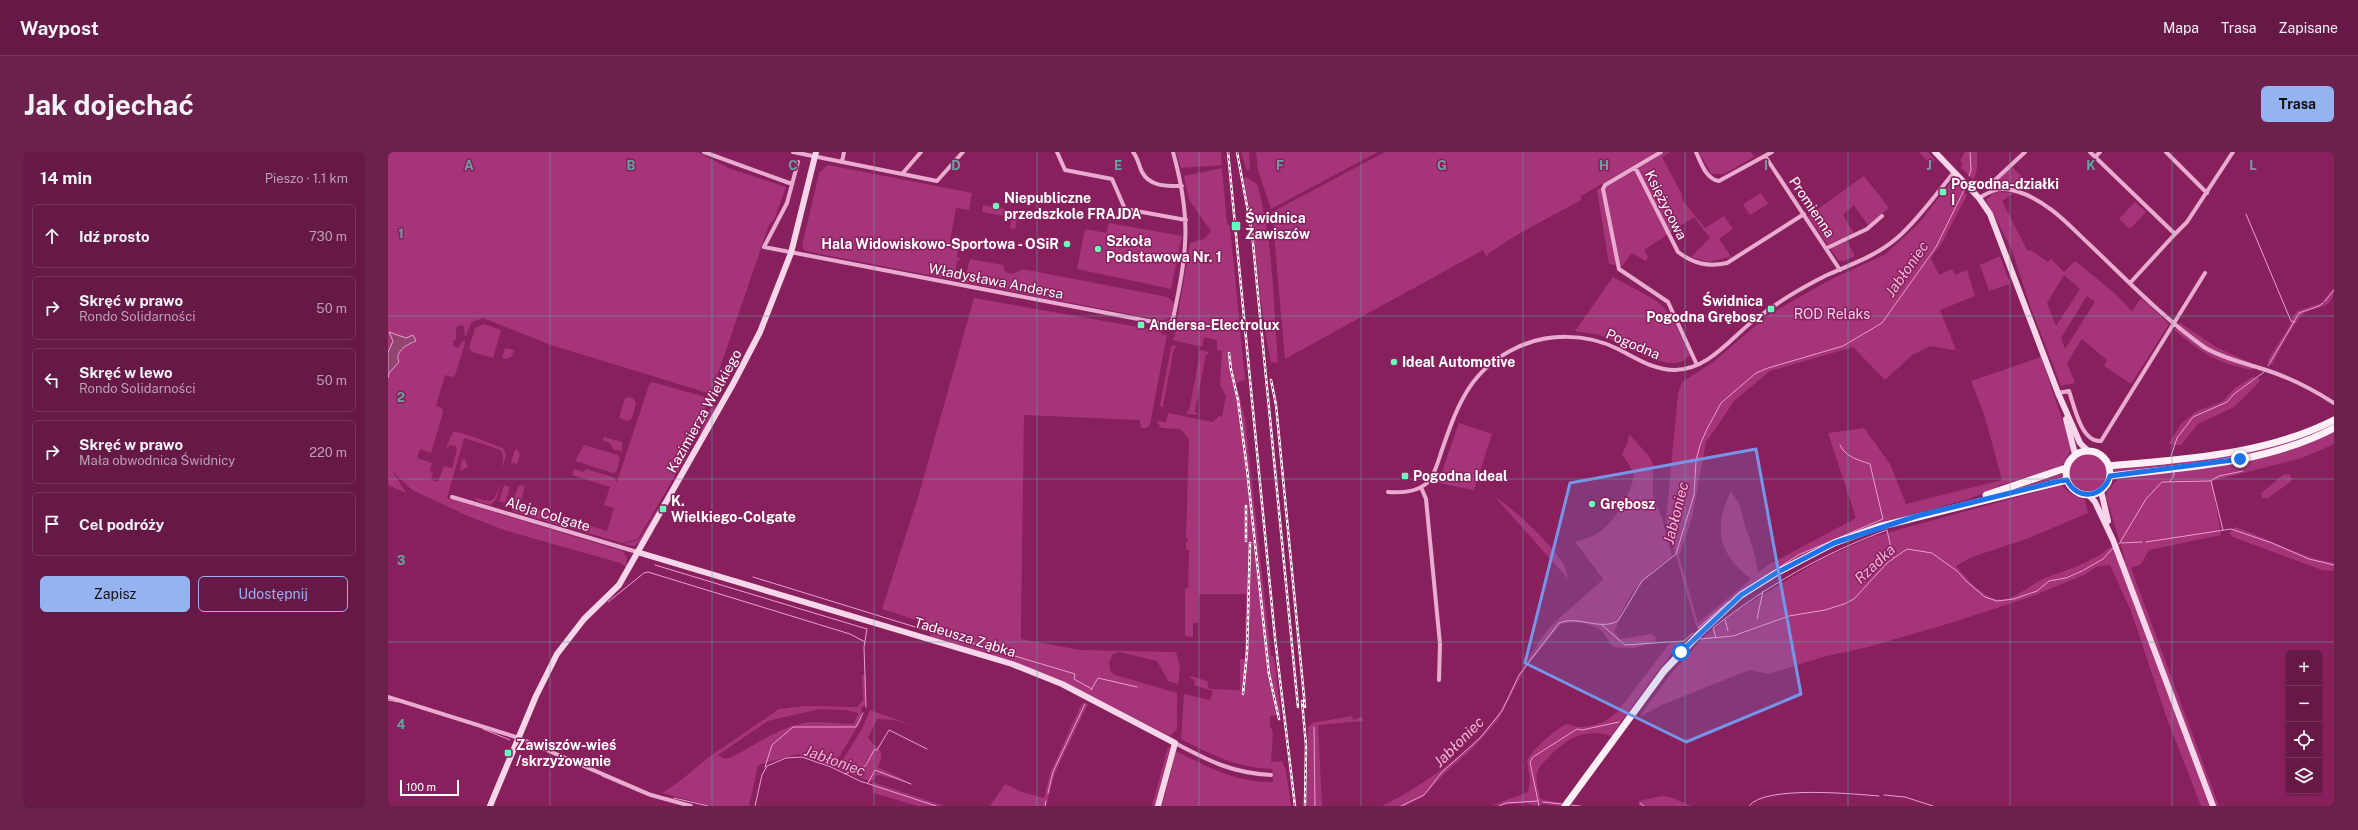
<!DOCTYPE html>
<html lang="pl">
<meta charset="utf-8">
<style>
:root{--surface:#661846;--page:#6c214d;--text:#f1f3f6;--muted:#bca0b3;--line:#79375f;--accent:#95b2f1}
body{margin:0;font-family:"Public Sans",sans-serif;background:var(--page);color:var(--text)}
.controls{position:absolute;right:12px;bottom:12px;display:grid;overflow:hidden;border-radius:6px;box-shadow:0 1px 3px #0004}
.controls button{width:36px;height:36px;display:grid;place-items:center;padding:0;border:0;border-bottom:1px solid var(--line);background:var(--surface);color:var(--text);font:20px sans-serif}
.scale{position:absolute;left:12px;bottom:10px;width:59px;box-sizing:border-box;padding-left:4px;border:2px solid #fff;border-top:0;font-size:11px;line-height:14px;white-space:nowrap;color:#fff;-webkit-text-stroke:3px #88205e;paint-order:stroke}
.stop{position:absolute;width:12px;height:12px;margin:-9px;border:3px solid #1a73e8;border-radius:50%;background:#fff}
.stop.end{background:#1a73e8;border-color:#fff;box-shadow:0 1px 4px #0008}
.list{margin:0;padding:0;list-style:none}
h2{display:flex;justify-content:space-between;align-items:center;height:52px;margin:0;padding:0 16px;font-size:17px}
h2 small{font-size:13px;font-weight:400;color:var(--muted)}
.list li{display:grid;grid-template-columns:26px 1fr auto;gap:12px;align-items:center;box-sizing:border-box;height:64px;margin:0 8px 8px;padding:0 8px;border:1px solid var(--line);border-radius:6px}
.list b{display:block;font-size:15px;white-space:nowrap}
.list p{margin:0;font-size:13px;white-space:nowrap;color:var(--muted)}
.list em{font-size:13px;font-style:normal;color:var(--muted)}
.actions{display:flex;gap:8px;padding:12px 16px}
.actions a{flex:1;padding:9px 0;border:1px solid var(--accent);border-radius:6px;text-align:center;font-size:14px;color:var(--accent)}
.actions .main{background:var(--accent);color:#111}
.icon{flex:none;width:22px;height:22px;fill:none;stroke:currentColor;stroke-width:2;stroke-linecap:round;stroke-linejoin:round}
.map{position:relative;flex:none;width:1946px;height:654px;overflow:hidden;border-radius:6px}
header{display:flex;align-items:center;gap:24px;box-sizing:border-box;height:56px;padding:0 20px;background:var(--surface);border-bottom:1px solid var(--line)}
header strong{font-size:19px}
nav{display:flex;gap:22px;margin-inline-start:auto;font-size:14px}
.intro{display:flex;align-items:center;justify-content:space-between;box-sizing:border-box;height:96px;padding:0 24px}
h1{margin:0;font-size:28px}
.button{padding:10px 18px;border-radius:6px;background:var(--accent);color:#111;font-size:14px;font-weight:700}
main{display:flex;gap:24px;padding:0 24px}
aside{flex:1;background:var(--surface);border-radius:6px;box-shadow:0 1px 3px #0004}
.map>svg:first-child{display:block}
.green{fill:#a53479;fill-rule:evenodd}
.water{fill:#914672;stroke:#ec9ece}
.lines{fill:none;stroke-linecap:round;stroke-linejoin:round}
.stream{stroke:#ec9ece;stroke-width:1}
.street{stroke:#eaabd1;stroke-width:4}
.secondary{stroke:#f8d6ea;stroke-width:6}
.primary{stroke:#feeff7;stroke-width:7}
.rail-casing{stroke:#fff;stroke-width:2.5}
.rail{stroke:#88205e;stroke-width:1;stroke-dasharray:3;stroke-linecap:butt}
.route{stroke:#1a73e8;stroke-width:5}
.marked{fill:#7795e8;fill-opacity:0.2;stroke:#7795e8;stroke-width:3;stroke-linejoin:round}
.grid{fill:none;stroke:#63a6a1;stroke-width:1;stroke-opacity:0.55}
.poi-dot{fill:#6bf8ba;stroke:#88205e;stroke-width:1.5}
.labels{text-anchor:middle;stroke-width:3;stroke-linejoin:round;paint-order:stroke}
.poi-label{font-size:14px;font-weight:bold;fill:#fff;stroke:#88205e;text-anchor:start}
.street-label{font-size:14px;fill:#fff;stroke:#88205e}
.park-label{font-size:14px;fill:#f8cfe8;stroke:#88205e}
.water-label{font-size:15px;font-style:italic;fill:#f2b6db;stroke:#88205e}
.grid-label{font-size:13px;text-anchor:middle;font-weight:bold;fill:#63a6a1;stroke:#88205e;stroke-width:3;stroke-linejoin:round;paint-order:stroke}
</style>
<header>
<strong>Waypost</strong>
<nav><a>Mapa</a><a>Trasa</a><a>Zapisane</a></nav>
</header>
<div class="intro"><h1>Jak dojechać</h1><a class="button">Trasa</a></div>
<main>
<aside>
<h2>14 min<small>Pieszo · 1.1 km</small></h2>
<ul class="list">
<li><svg class="icon" aria-label="ahead" viewBox="0 0 24 24"><path d="M12 20V5M6 11l6-6 6 6"/></svg><div><b>Idź prosto</b></div><em>730 m</em></li>
<li><svg class="icon" aria-label="right" viewBox="0 0 24 24"><path d="M7 20v-9h11M14 6l5 5-5 5"/></svg><div><b>Skręć w prawo</b><p>Rondo Solidarności</p></div><em>50 m</em></li>
<li><svg class="icon" aria-label="left" viewBox="0 0 24 24"><path d="M17 20v-9H6M10 6l-5 5 5 5"/></svg><div><b>Skręć w lewo</b><p>Rondo Solidarności</p></div><em>50 m</em></li>
<li><svg class="icon" aria-label="right" viewBox="0 0 24 24"><path d="M7 20v-9h11M14 6l5 5-5 5"/></svg><div><b>Skręć w prawo</b><p>Mała obwodnica Świdnicy</p></div><em>220 m</em></li>
<li><svg class="icon" aria-label="arrive" viewBox="0 0 24 24"><path d="M6 21V4h12l-3 4 3 4H6"/></svg><div><b>Cel podróży</b></div></li>
</ul>
<div class="actions"><a class="main">Zapisz</a><a>Udostępnij</a></div>
</aside>
<div class="map">
<svg width="1946" height="654" viewBox="0 0 1946 654">
<rect width="100%" height="100%" fill="#88205e"/>
<path class="green" d="M0,0h310l30,16 58,19 -12,33 -5,5 -58,169 -160,-49 -68,-27 -11,4 -7,15 -1,-11 -4,-1 -4,3v11l-3,2v5l5,2 6,-8 1,3 -10,32 -3,2 -7,-2 -9,31 6,2 1,4 -12,41 -11,-4 -3,9 15,5 -2,8 3,1 -2,8 7,2 6,-16 8,2 5,-19 -2,-3 -5,-1 -5,5 8,-18c6,-2 40,13 50,16l3,7 -4,14 1,-13 -2,-6 -37,-12 -17,60 175,53 5,6 -1,10 -6,-4 -116,-33 -36,-14 -56,-26 -19,-18 13,21 -18,-8z
M788,0h45l1,13 -41,3z
M853,0h8l1,16 -3,3z
M868,0h122l-107,57 -13,-39z
M997,0h272l-76,44v4l-66,36 -26,17 -2,4 -4,-7 -198,109 -13,-147z
M1278,0h4l-8,5 19,36 2,8 22,27 19,-12 9,13 -14,10 12,18 -23,5 -17,-5 19,-19 -16,-21 -50,33 4,7 -2,4 -14,-8 -10,13 -13,-2 -12,-74z
M1311,0h52l3,5 -30,17h-13z
M1531,0h9l7,8 -5,4z
M1577,0h12v16l-3,12 -13,-12 2,-5 -3,-2z
M440,13l144,28 -3,17 -13,-2 -7,39 9,2 -1,8 4,3 -4,1 -3,19 -149,-29 -3,-5 17,-73z
M1624,15l17,17v7l-34,-5 3,-7z
M834,16l5,56 3,2 15,154 -9,3 9,36 26,237h3l7,59 -11,1v10l3,6 -2,30 11,-1 4,9 5,36h-129l14,-55c31,16 62,32 97,31l-1,-13c-37,-2 -58,-13 -91,-30l3,-45 26,6 3,-9 -19,-6 1,-5 -5,-2 1,-2 16,5 2,8 31,1v-31h5l1,-65h-47l-1,29h-5v14l-8,-1v-48h3l1,-38h-3v-8h2v-4h-2l3,-99 -9,-10 -19,-1 -3,-5v-2l8,1 2,-9 45,9 6,-6 3,1 4,-21 -6,-11 2,-34 -5,-1v-10l-13,-3 -2,10 -29,-7 3,-9 5,-2 1,-4 -5,-4 13,-78 14,-4 7,-8 -22,-31 -5,-24z
M1476,24l25,32 -21,17 -14,-20 -11,10 11,18 -26,12 -20,-29z
M858,25l11,7c17,58 16,119 21,179l-7,-1c-13,-61 -14,-122 -27,-183z
M1563,30l5,1 11,12 -24,46 -12,17 8,17 13,-6 3,6 12,-5 8,26 -35,14 16,40 3,1 -29,-5 -18,9 -27,25 -32,-33 -83,24 -35,29 -29,42 -14,76 -13,38 19,67 53,-44c-23,-18 -36,-38 -28,-67 2,-7 4,-14 8,-20 13,16 9,19 15,37 6,15 10,28 12,44l10,-8 88,-47 -28,-85 36,-5 26,36 16,40 96,-24 -18,-66 -13,-33 70,-24 31,91 -11,19 -57,17 -35,15 -91,25 -90,40 -88,66 -4,-4 -30,-105 12,-128 4,-11 30,-19 56,-48 62,-35 56,-26 34,-32z
M1607,40l19,1 -12,8 25,49 5,1 16,11 3,-3 13,13 11,-11 37,30 20,20 9,-13 28,26 -38,60 -27,-18 3,-6 -25,-21 -15,24 8,20 -14,3 -32,-83 -17,-53 -26,-50zM1676,123l16,14 -24,37 -9,-23zM1699,144l8,6 -30,47 -4,-11z
M1373,41l7,11 -18,11 -7,-11z
M1747,50l11,10 -16,17 -11,-10z
M595,53l27,5 -1,7 -27,-5z
M628,59l2,2 -3,16 -5,-1 3,-16z
M721,71l73,13 -11,53 -94,-20 8,-40 21,4z
M1459,89l8,15 -11,5 -6,-1 -8,-12z
M1612,104l10,28 -21,7 -9,-26z
M582,107l33,6 2,6c7,5 10,2 17,-2l146,28 6,6 -3,14 -7,4 -200,-39z
M1225,125l44,24 13,13 20,41c-20,24 -65,-13 -88,-19 -8,-3 -18,-3 -27,-5z
M1946,136c0,24 -20,16 -32,27 -6,5 -26,41 -30,50l-4,-4 1,-3 20,-31 4,-11 4,-5 24,-8z
M586,146l187,33v3l6,1 -17,89 -3,4h-6l-1,-8 -116,-5 -3,212v12l59,11 96,2 4,16 -2,16 -10,-3 -11,-20 -38,-9 -6,2 -4,8 2,10 4,3 62,18v36l-7,7 -127,-63 -113,-37 2,-11 -50,-16 37,-115z
M1792,171l36,24 37,17v6c-38,-7 -49,-16 -79,-40z
M96,172l17,6 -8,28 -21,-6 -3,-4 6,-20z
M786,193l3,3h-3l-11,58 2,1h-3l-2,-2 11,-58z
M117,196l9,2 -2,6 -5,3 -5,-1z
M813,198l7,2 1,3 -3,-1 -11,58 3,1 -3,2 -8,-1v-3h2l11,-58 -2,-1z
M1864,225l7,1 1,3 -26,26 -36,17 -17,21h-9l-3,-2 12,-19 14,-12 28,-11 12,-13z
M264,230l57,16 -20,54 -51,87 -16,4 -110,-32 -1,-6 8,-20 6,1 -5,18 87,27 7,-23 -10,-3 6,-18 -38,-12 2,-6 9,3 3,-3 27,8 4,5 32,-97z
M241,245l5,2 2,5 -4,14 -5,3 -8,-3 6,-20z
M327,252l1,4 -36,63 14,-22 16,-40z
M1946,270v3c-22,10 -45,20 -69,26 -49,12 -100,16 -151,22v-5l113,-12z
M1071,271l33,11 -18,56 -36,-7z
M1946,280v12l-32,14 -90,23 9,54 -72,15 -8,14 -10,4 88,238h-18l-35,-90 -35,-105 -21,-46 -14,2 -12,8 -54,22 -76,25 -86,25 -45,10 -54,17 -20,-4 -87,35 -23,12 34,-46 32,-35 31,-25 86,-52 50,-22 189,-52 9,8 15,7 3,13 -59,25 -57,19 -16,9c10,11 24,29 40,33 16,4 33,-14 47,-20 25,-10 48,-16 69,-33l6,15 7,-2 -19,-62 1,-5 10,-12 132,-19 28,-7z
M1241,282l19,21 5,9v33l9,21 10,38c-29,21 -48,40 -57,76l5,7 31,-5 5,3 -1,5 -21,6 -21,-1c-4,-5 -8,-14 -14,-18 -10,-7 -27,-8 -38,-5l-35,43 -28,53 -23,26 -33,30 -18,20 -19,10h-23c37,-18 90,-54 114,-89 20,-30 32,-66 57,-93 15,-15 34,-29 50,-45l-28,-37c8,-2 16,-5 23,-9 16,-10 35,-41 36,-60l-12,-19 6,-12z
M216,285l18,5v9l-8,-1 -4,-7 -7,-3z
M196,293l34,10 2,4 -4,13 -3,1 -38,-12z
M129,297l3,6 -3,9 -6,-2 4,-12z
M1681 320a19 19 0 1 1 38 0a19 19 0 1 1-38 0Z
M77,307l3,8 -8,4 2,-11z
M1673,322l1,3 -57,14z
M1902,322l2,7 -24,17h-6l-1,-5 22,-18z
M112,333l-4,15 -6,5 -13,-4 -7,-10 6,7 13,3 5,-2z
M116,333l6,2 -5,16 -6,-2z
M280,340l-27,50 -8,4 -10,-2 16,-4z
M1107,345c17,10 57,47 67,65 4,5 5,11 6,17z
M1847,375c33,11 65,30 99,36v8l-12,-1 -89,-33 -4,-4z
M1293,490l-26,33 -44,61c-25,-9 -46,3 -63,22 -4,4 -10,9 -11,15 -2,7 2,18 3,25l4,2 20,3 -2,3 -19,-2 -7,2 -10,-3 -35,3 37,-14 2,-10 -3,-22c10,-15 24,-27 39,-36 5,0 8,3 12,3 16,0 29,-5 40,-16l52,-68z
M474,523h4l-1,30 -4,3 1,11 -29,48 -35,-13 -40,11 -9,41h-38l-49,-13 18,-12 29,-24 70,-48 27,-3 51,1 6,-7zM431,557l27,1 12,3 -4,11c-13,0 -26,-2 -40,-2 -30,1 -56,22 -82,35l-8,2 -6,-4 50,-34z
M694,551l6,1 -33,69 -9,33h-56l15,-22 17,8 22,6 6,-25z
M482,558l42,15 -19,-5 -16,-1 -9,19c9,11 19,12 10,29l32,16 -30,-8 -4,1 -4,6 72,24h-26l-45,-13 -1,-11 -35,-13 25,-40z
M964,564l1,4 9,-3 1,4 -45,4 4,81h-15l1,-78 4,-5z
M780,595l2,1 -15,58h-3z
M1273,644l9,1 22,9h-53v-5z"/>
<path class="water" d="M1,180l17,6 7,-3 3,6c-8,3 -22,10 -17,21l-10,11 -1,5v-26l5,-11z"/>
<g class="lines">
<path class="stream" d="M1581,24l2,-6 -1,-18
M1858,62l45,107 4,1
M1937,149l9,-11
M1880,214l31,-53 20,-7 4,-3
M1783,304l6,-18 16,-21 34,-15 7,-8 30,-22
M1782,329l4,-5v-4
M1823,329l12,49
M1758,390l85,-13 41,14 37,16 25,6
M1733,391l21,-1
M1731,392l27,-45 16,-17 48,-1 9,-5 24,-5
M267,413l212,64 -3,18 2,60
M1389,417l21,-14 85,-36 -13,-55c-11,-4 -25,-7 -30,-19
M365,425l172,53
M220,450l36,-29 4,-1 202,62 15,8
M1369,467l6,-28
M1337,468l3,11
M1214,473l23,20 59,-4 9,-8
M1310,476l30,-26
M560,484l127,38 -1,5 18,10
M1328,486l-3,-10c55,-43 109,-74 174,-98l6,27
M1312,487l33,-3 56,-20 36,-6 19,-6 10,-5 33,-36 20,-14 25,4 25,18 10,11 18,15 12,4 17,-2 23,-8 12,-10 17,-3 16,-7 21,-12 10,-11
M703,538l7,-12 39,9
M0,548l10,2
M926,575l1,79
M95,577l27,11
M377,615l7,-22 21,-18h63l7,-14
M457,622c21,-9 17,0 29,-24h3l12,-20 38,19
M214,624l47,20
M480,631l7,-13 36,14
M660,641l5,-21 32,-68
M1496,643l21,2 28,9
M286,646l34,8
M1155,650l18,2
M1252,651l4,3
M1183,653l9,1
M367,654l7,-31 5,-9 19,-8 16,-1 29,10 29,14 76,25
M657,654l1,-5
M1013,654l23,-11 18,-23 38,-34 22,-27 17,-36 40,-52c20,-8 40,8 59,-2l24,-40 34,-27 18,-59 2,-34 4,-16 6,-14 15,-28 35,-30 12,-5 75,-22 39,-23 54,-76 29,-59
M1111,654l7,-3 32,-2
M1151,654l-9,-44 3,-5 44,-28 5,1 37,-8
M1361,654c15,-21 105,-12 130,-10"/>
<path class="street" d="M316,0l88,32
M405,0l144,29 26,-29
M669,0l8,18 47,9 13,30 61,11
M745,0c5,6 6,14 9,20 8,15 25,14 40,14
M1273,0l-56,33 -2,4 16,80 49,33 29,63
M1308,0c5,11 10,27 23,29l53,-29
M1702,0l85,82 12,-12 46,-70
M1778,0l41,41
M1377,4l75,114
M1707,5l5,-5
M410,10l-11,41 -23,44 400,77 6,-1 3,-4c14,-67 19,-99 0,-167
M454,10l2,-10
M1247,15l43,85c16,12 30,15 49,11l77,-49
M514,22l19,-22
M1604,38l3,-10 30,-28
M1591,46c15,-9 22,-12 40,-6 28,9 49,32 70,52 37,35 73,73 115,103 17,11 41,16 59,22 26,8 49,20 71,34
M1439,96l40,-19 15,-13
M1742,131l45,-49
M1670,241l11,-2c5,14 12,52 32,50l104,-168
M1033,335l5,12 14,145 -1,36
M1000,340c14,1 31,0 41,-11 7,-9 10,-23 14,-34 15,-43 28,-78 73,-99 31,-15 70,-15 102,1 18,9 35,21 57,21 32,0 54,-30 78,-49 23,-18 48,-33 74,-46 25,-11 49,-19 70,-37 18,-15 42,-47 57,-66
M64,345l185,55
M0,545l131,41 132,57 40,11
M787,591c34,18 57,30 96,32"/>
<path class="secondary" d="M1547,0l44,46 11,16 68,179 22,50 7,7
M1678,267l9,35
M1713,339l7,30
M1701,343l6,7 18,38 100,266
M249,400l375,112 50,20 113,59 -17,63
M102,654l46,-110 21,-42 27,-35 35,-34 114,-201 27,-52 31,-79 25,-101"/>
<path class="primary" d="M1678 321a22 22 0 1 1 44 0a22 22 0 1 1-44 0Z
M1721,314c76,-7 156,-11 225,-46
M1722,324c75,-9 155,-12 224,-48
M1598,343l80,-27
M1177,654l99,-135 35,-37 42,-39 35,-22 58,-30 44,-16 189,-47"/>
<defs>
<path id="rail" d="M840,0l47,486 20,168
M849,0l15,81 46,474
M841,201l2,17
M842,213l8,35 9,69 22,205 10,45
M883,228l5,25 29,302
M858,389v-35
M855,542l4,-42 3,-109
M914,549l4,44 -1,61"/>
</defs>
<use href="#rail" class="rail-casing"/>
<use href="#rail" class="rail"/>
</g>
<g class="lines">
<path class="route" d="M1293,500l60,-57 35,-22 58,-30 83,-27 142,-35 8,-1c10,21 36,18 43,-4l130,-17"/>
</g>
<path class="marked" d="M1368,297l45,245 -115,48 -161,-79 45,-180z"/>
<path class="grid" d="M162,0v654M324,0v654M486,0v654M649,0v654M811,0v654M973,0v654M1135,0v654M1297,0v654M1460,0v654M1622,0v654M1784,0v654M0,164h1946M0,327h1946M0,490h1946"/>
<g class="poi-dot">
<rect x="1551" y="36" width="8" height="8" rx="2"/>
<circle cx="608" cy="54" r="4"/>
<rect x="843" y="69" width="10" height="10" rx="2"/>
<circle cx="679" cy="92" r="4"/>
<circle cx="710" cy="97" r="4"/>
<rect x="1379" y="153" width="8" height="8" rx="2"/>
<rect x="749" y="169" width="8" height="8" rx="2"/>
<circle cx="1006" cy="210" r="4"/>
<rect x="1013" y="320" width="8" height="8" rx="2"/>
<circle cx="1204" cy="352" r="4"/>
<rect x="271" y="353" width="8" height="8" rx="2"/>
<rect x="116" y="597" width="8" height="8" rx="2"/>
</g>
<g class="labels">
<g class="poi-label">
<text x="1563" y="37">Pogodna-działki<tspan x="1563" dy="16">I</tspan></text>
<text x="616" y="51">Niepubliczne<tspan x="616" dy="16">przedszkole FRAJDA</tspan></text>
<text x="857" y="71">Świdnica<tspan x="857" dy="16">Zawiszów</tspan></text>
<text x="718" y="94">Szkoła<tspan x="718" dy="16">Podstawowa Nr. 1</tspan></text>
<text x="671" y="97" text-anchor="end">Hala Widowiskowo-Sportowa - OSiR</text>
<text x="1375" y="154" text-anchor="end">Świdnica<tspan x="1375" dy="16">Pogodna Grębosz</tspan></text>
<text x="761" y="178">Andersa-Electrolux</text>
<text x="1014" y="215">Ideal Automotive</text>
<text x="1025" y="329">Pogodna Ideal</text>
<text x="283" y="354">K.<tspan x="283" dy="16">Wielkiego-Colgate</tspan></text>
<text x="1212" y="357">Grębosz</text>
<text x="128" y="598">Zawiszów-wieś<tspan x="128" dy="16">/skrzyżowanie</tspan></text>
</g>
<g class="street-label">
<text transform="translate(1278 53) rotate(63)" y="5">Księżycowa</text>
<text transform="translate(1424 55) rotate(56)" y="5">Promienna</text>
<text transform="translate(608 129) rotate(11)" y="5">Władysława Andersa</text>
<text transform="translate(1245 192) rotate(23)" y="5">Pogodna</text>
<text transform="translate(316 259) rotate(-61)" y="5">Kazimierza Wielkiego</text>
<text transform="translate(160 362) rotate(17)" y="5">Aleja Colgate</text>
<text transform="translate(577 485) rotate(17)" y="5">Tadeusza Ząbka</text>
</g>
<g class="park-label">
<text x="1444" y="167">ROD Relaks</text>
</g>
<g class="water-label">
<text transform="translate(1519 117) rotate(-55)" y="5">Jabłoniec</text>
<text transform="translate(1288 361) rotate(-76)" y="5">Jabłoniec</text>
<text transform="translate(1487 412) rotate(-43)" y="5">Rzadka</text>
<text transform="translate(1071 590) rotate(-45)" y="5">Jabłoniec</text>
<text transform="translate(447 609) rotate(20)" y="5">Jabłoniec</text>
</g>
</g>
<g class="grid-label">
<text x="81" y="18">A</text>
<text x="243" y="18">B</text>
<text x="405" y="18">C</text>
<text x="568" y="18">D</text>
<text x="730" y="18">E</text>
<text x="892" y="18">F</text>
<text x="1054" y="18">G</text>
<text x="1216" y="18">H</text>
<text x="1378" y="18">I</text>
<text x="1541" y="18">J</text>
<text x="1703" y="18">K</text>
<text x="1865" y="18">L</text>
<text x="13" y="86">1</text>
<text x="13" y="250">2</text>
<text x="13" y="413">3</text>
<text x="13" y="577">4</text>
</g>
</svg>
<div class="controls">
<button>+</button>
<button>−</button>
<button><svg class="icon" aria-label="locate" viewBox="0 0 24 24"><circle cx="12" cy="12" r="6"/><path d="M12 2v4M12 18v4M2 12h4M18 12h4"/></svg></button>
<button><svg class="icon" aria-label="layers" viewBox="0 0 24 24"><path d="M12 4l9 5-9 5-9-5zM3 14l9 5 9-5"/></svg></button>
</div>
<div class="scale">100 m</div>
<div class="stop" style="left:1293px;top:500px"></div>
<div class="stop end" style="left:1852px;top:307px"></div>
</div>
</main>
